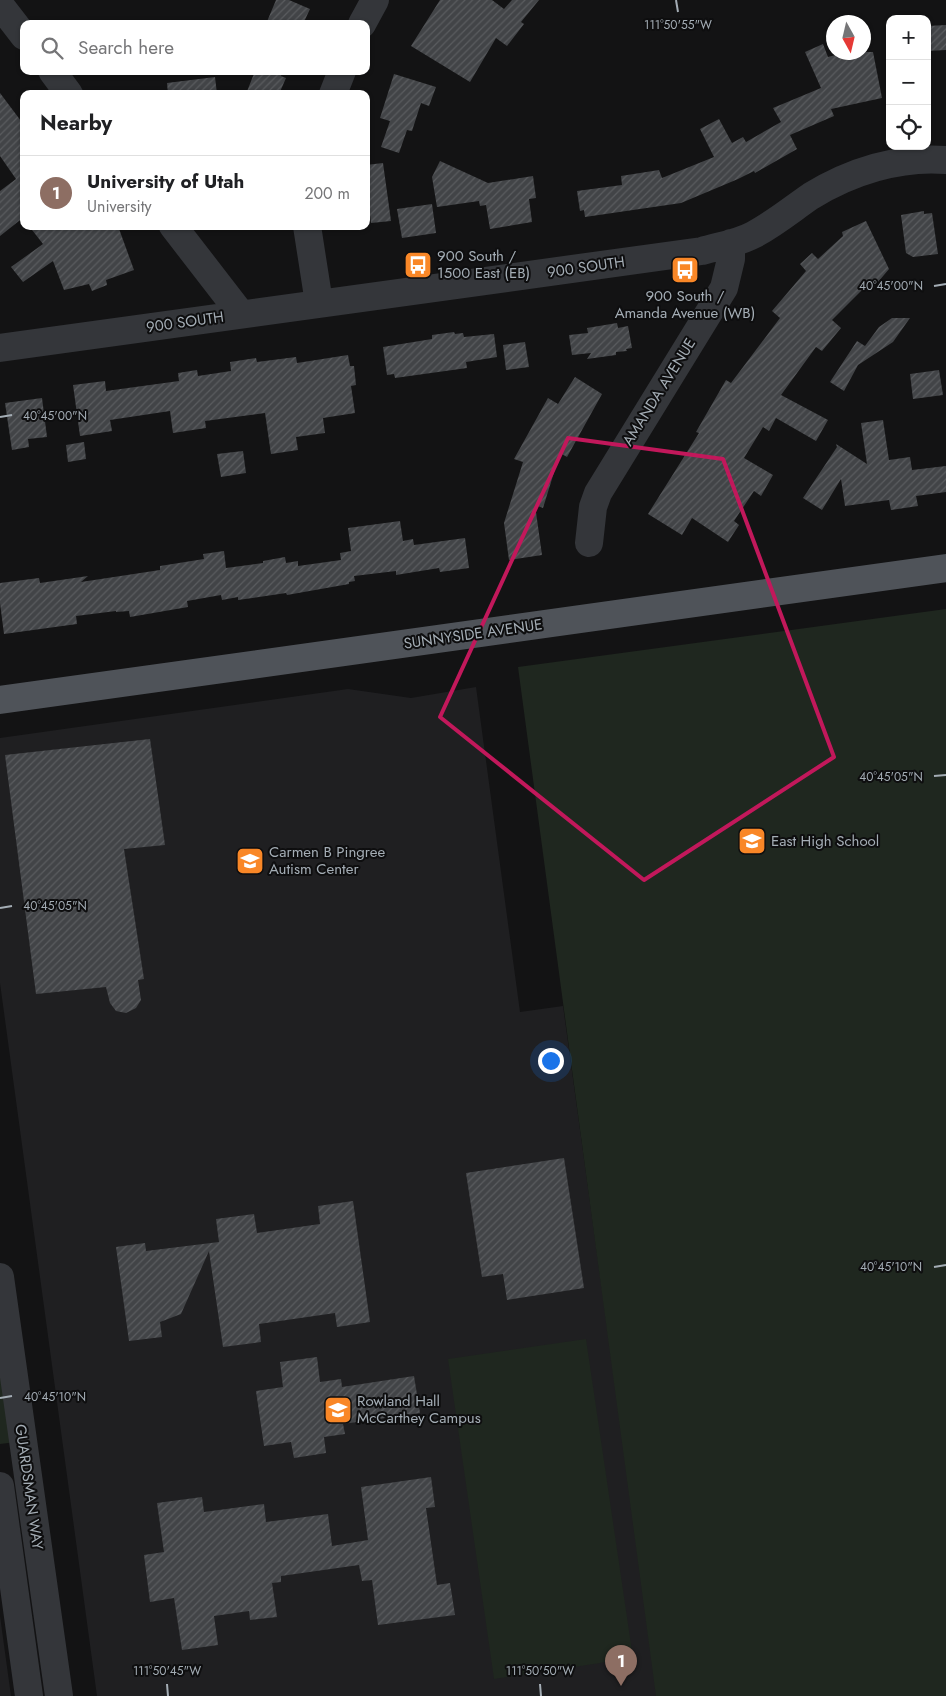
<!DOCTYPE html>
<meta charset="utf-8">
<style>
:root{--surface:#fff;--page:#f6f6f6;--text:#202124;--muted:#757577;--line:#e0e0e0;--accent:#824f25}
body{margin:0;font-family:Jost,sans-serif;background:var(--page);color:var(--text)}
.controls{position:absolute;right:15px;top:15px;display:grid;overflow:hidden;border-radius:10px;box-shadow:0 1px 4px #0004}
.controls button{width:45px;height:45px;display:grid;place-items:center;padding:0;border:0;border-bottom:1px solid var(--line);background:var(--surface);color:var(--text);font:25px sans-serif}
.compass{position:absolute;left:826px;top:15px;width:45px;height:45px;border-radius:50%;background:var(--surface);box-shadow:0 1px 4px #0004;rotate:172deg}
.you{position:absolute;left:550px;top:1060px;width:18px;height:18px;margin:-12px;border:4px solid #fff;border-radius:50%;background:#1a73e8;box-shadow:0 0 0 8px #1a73e833}
.badge{display:grid;place-items:center;width:32px;height:32px;border-radius:50%;background:var(--accent);color:#fff;font-size:16px;font-weight:700}
.pin{position:absolute;translate:-50% -41px;filter:drop-shadow(0 1px 2px #0008)}
.pin::after{content:'';position:absolute;top:26px;width:18px;height:15px;background:inherit;clip-path:polygon(0 0,100% 0,50% 100%)}
.list{margin:0;padding:0;list-style:none}
h2{display:flex;justify-content:space-between;align-items:center;height:65px;margin:0;padding:0 20px;font-size:21px}
h2 small{font-size:16px;font-weight:400;color:var(--muted)}
.list li{display:grid;grid-template-columns:32px 1fr auto;gap:15px;align-items:center;box-sizing:border-box;height:75px;padding:0 20px;border-top:1px solid var(--line)}
.list b{display:block;font-size:19px;white-space:nowrap}
.list p{margin:0;font-size:16px;white-space:nowrap;color:var(--muted)}
.list em{font-size:16px;font-style:normal;color:var(--muted)}
.icon{flex:none;width:28px;height:28px;fill:none;stroke:currentColor;stroke-width:2;stroke-linecap:round;stroke-linejoin:round}
.map{position:relative;flex:none;width:946px;height:1696px;overflow:hidden}
.search{position:absolute;background:var(--surface);box-shadow:0 1px 4px #0004;left:20px;top:20px;width:350px;height:55px;display:flex;align-items:center;gap:12px;box-sizing:border-box;padding:0 18px;border-radius:10px;color:var(--muted);font-size:19px}
.panel{position:absolute;background:var(--surface);box-shadow:0 1px 4px #0004;left:20px;top:90px;width:350px;height:140px;border-radius:10px}
.map>svg:first-child{display:block}
.built{fill:#1f1f21}
.green{fill:#1f271f}
.building{fill:url(#building-hatch)}
.lines{fill:none;stroke-linecap:round;stroke-linejoin:round}
.minor{stroke:#34363a;stroke-width:28}
.major{stroke:#4f5359;stroke-width:28}
.marked{fill:none;stroke:#c2185b;stroke-width:4;stroke-linejoin:round}
.ticks{fill:none;stroke:#a4adb5;stroke-width:2}
.labels{text-anchor:middle;stroke-width:4;stroke-linejoin:round;paint-order:stroke}
.poi-label{font-size:15px;fill:#a4adb5;stroke:#0e0e0f;text-anchor:start}
.street-label{font-size:15px;fill:#a4adb5;stroke:#0e0e0f}
.ticks-label{font-size:12px;text-anchor:middle;fill:#a4adb5;stroke:#0e0e0f;stroke-width:4;stroke-linejoin:round;paint-order:stroke}
</style>
<div class="map">
<svg width="946" height="1696" viewBox="0 0 946 1696">
<defs>
<pattern id="building-hatch" width="6" height="6" patternUnits="userSpaceOnUse" patternTransform="scale(1.25)"><rect width="6" height="6" fill="#424447"/><path d="M-1 1l2-2M0 6l6-6M5 7l2-2" fill="none" stroke="#5a5c5f"/></pattern>
</defs>
<rect width="100%" height="100%" fill="#131314"/>
<path class="built" d="M476,687l44,325 43,-6 95,690h-561l-97,-713v-245l348,-49 63,9z
M0,1616l11,80h-11z"/>
<path class="green" d="M946,609v1087h-290l-138,-1029z
M0,1329l16,113 -16,2z
M586,1339l47,319 -139,21 -46,-320z"/>
<path class="building" d="M276,0h13l21,9 -7,15h-37z
M440,0h52l12,9 8,-9h27l-18,22 3,2 -17,22 -11,-8 -26,44 -59,-36z
M946,25v25l-19,1v-25z
M823,44l5,13 19,-5h26l9,46 -51,11 3,7 -44,19 7,14 -42,24 -1,-2 -16,8 -57,24 -96,14 -1,-7 -4,1 -3,-20 45,-6 -1,-9 38,-6 3,8 52,-21 -14,-28 19,-10 13,24 11,-6 3,5 35,-20 -8,-14 48,-20 -16,-36z
M255,71h28l-2,5 5,2 -7,16h-33z
M394,74l42,13 -7,19 -8,-3 -9,28 -5,-1 -8,23 -18,-6 9,-26 -10,-3z
M215,77l2,17h-49l-1,-11z
M0,93l24,32v92l-24,19v-45l16,-12 -16,-23z
M440,161l48,22 45,-7 3,22 -7,1 3,23 -42,7 -4,-24 -6,1 -1,-5 -42,6 -5,-30z
M383,163l8,58 -20,2 -3,-23h-2v-35z
M432,204l4,29 -34,5 -5,-29z
M924,211v3l8,-1 6,41 -25,3 -7,-4 -5,-38z
M866,221l23,48 -16,19 -3,-6 -38,38 9,8 -19,23 -6,-4 -35,48 47,25 -12,21 -40,-23 -7,13 -6,-4 -19,31 29,17 -12,21 -7,-5 -20,30 5,4 -11,17 -36,-24 -10,17 -34,-21 51,-81 -3,-1 30,-52 5,3 49,-65 -8,-7 34,-40 -6,-7 12,-11 6,6 25,-23 -1,-4z
M29,226h89l16,44 -28,10 1,5 -15,6 -3,-7 -25,6 -11,-29 -30,21 -12,-15 32,-23z
M892,318h18l-17,24 -35,23 -14,26 -14,-9 27,-41 8,5 14,-19z
M617,323l1,5 10,-2 4,22 -6,1 1,2 -11,1v3l-29,4 4,-6 -19,2 -3,-20 19,-2 -1,-5z
M454,332l1,2 8,-1 1,4 30,-3 3,23 -31,5 1,6 -72,10 -1,-4 -7,1 -4,-28 49,-8v-4z
M525,342l4,25 -23,3 -3,-25z
M348,355l2,11h4l2,19 -5,1 4,27 -32,5 2,15 -29,4 2,13 -27,4 -6,-41 -60,8 1,7 -33,5 -3,-22 -60,9 2,11 -32,5 -7,-51 32,-4 1,10 73,-10 -1,-8 19,-3 1,6 33,-5 -1,-9 26,-4 1,4 39,-5 1,6z
M939,370l4,25 -30,4 -3,-25z
M575,377l27,17 -35,63 -7,-4 -17,55 -8,-3 7,50 -33,5 -5,-37 19,-61 -9,-3 34,-61 10,6z
M42,398l5,39 -19,2 1,8 -17,3 -7,-47z
M883,420l6,40 21,-3 2,13 34,-4v26l-30,4 2,10 -27,4 -2,-10 -44,6 -4,-27 -19,31 -19,-12 34,-51 -1,-3 31,20 -6,-41z
M84,442l2,17 -18,3 -2,-17z
M243,451l3,22 -25,4 -4,-23z
M400,521l3,20 10,-2 1,6 51,-7 4,30 -29,4 -1,-4 -43,7v-4l-42,5 1,5 -6,1v2l-62,11 -1,-2 -48,7v-3l-16,3 -1,-5 -34,6 1,6 -58,10 -1,-6 -13,1v-1l-40,5 1,8 -73,10 -4,-31v-20l39,-5 1,5 48,-7 -7,6 79,-12v-4l44,-7 -1,-5 21,-3 2,17 37,-5v-2l22,-4 1,6 12,-2v5l43,-6 -1,-7 11,-2 -3,-23z
M150,739l15,106 -41,4 20,130 -6,1 3,20 -5,8 -10,5 -10,-2 -6,-8 -4,-16 -70,7 -31,-239z
M564,1158l20,130 -77,12 -4,-26 -21,3 -16,-104z
M353,1201l17,121 -33,5 -2,-14 -76,11 2,18 -38,5 -14,-96 -28,63 -21,8 2,15 -33,4 -13,-94 29,-4 1,8 73,-9 -3,-23 38,-5 3,19 63,-9 -2,-18z
M317,1357l3,25 21,-3 1,8 72,-11 6,37 -77,11 2,10 -21,3 2,16 -32,5 -3,-16 -27,4 -8,-55 27,-4 -3,-25z
M431,1477l4,30 -9,1 11,77 13,-2 5,32 -77,10 -6,-45 -10,1 -3,-16 -78,11v6l-9,1 5,34 -27,3 -1,-9 -35,5 4,29 -36,5 -8,-52 -24,4 -6,-47 20,-3 -7,-49 45,-6 2,15 60,-8 2,18 62,-8 4,32 36,-6 -7,-53z"/>
<g class="lines">
<path class="minor" d="M0,5l24,31
M362,24l13,-24
M52,71l17,23
M333,94l9,-23
M173,226l68,88
M307,226l12,77
M0,348l702,-97c17,-5 36,-8 51,-16 21,-11 39,-26 58,-39 39,-24 88,-40 135,-36
M589,543l4,-36 5,-14 126,-205 7,-29v-16
M0,1277l59,419
M0,1486l29,210"/>
<path class="major" d="M0,700l946,-132"/>
</g>
<path class="marked" d="M568,438l155,21 111,298 -190,123 -204,-163z"/>
<path class="ticks" d="M676,0l2,12M934,286l12,-2M0,417l12,-2M934,776l12,-1M0,908l12,-2M934,1267l12,-2M0,1398l12,-2M167,1684l1,12M540,1684l1,12"/>
<defs>
<symbol id="bus-square" viewBox="-11 -11 22 22"><rect x="-9" y="-9" width="18" height="18" rx="4" fill="#f98727" stroke="#0e0e0f"/><path d="M-5-6H5V4H4V6H2V4H-2V6H-4V4H-5ZM-3.5-4V0h7V-4ZM-3.5 1.2v1.5H-2V1.2ZM2 1.2v1.5H3.5V1.2Z" fill="#fff"/></symbol>
<symbol id="school-square" viewBox="-11 -11 22 22"><rect x="-9" y="-9" width="18" height="18" rx="4" fill="#f98727" stroke="#0e0e0f"/><path d="M0-5L7-2L0 1L-7-2ZM-4 1L0 2.5L4 1V4Q0 6-4 4Z" fill="#fff"/></symbol>
</defs>
<g fill-rule="evenodd">
<use href="#bus-square" x="402" y="249" width="32" height="32"/>
<use href="#bus-square" x="669" y="254" width="32" height="32"/>
<use href="#school-square" x="736" y="825" width="32" height="32"/>
<use href="#school-square" x="234" y="845" width="32" height="32"/>
<use href="#school-square" x="322" y="1394" width="32" height="32"/>
</g>
<g class="labels">
<g class="poi-label">
<text x="437" y="261">900 South /<tspan x="437" dy="17">1500 East (EB)</tspan></text>
<text x="685" y="301" text-anchor="middle">900 South /<tspan x="685" dy="17">Amanda Avenue (WB)</tspan></text>
<text x="771" y="846">East High School</text>
<text x="269" y="857">Carmen B Pingree<tspan x="269" dy="17">Autism Center</tspan></text>
<text x="357" y="1406">Rowland Hall<tspan x="357" dy="17">McCarthey Campus</tspan></text>
</g>
<g class="street-label">
<text transform="translate(586 267) rotate(-8)" y="5">900 SOUTH</text>
<text transform="translate(185 322) rotate(-8)" y="5">900 SOUTH</text>
<text transform="translate(659 392) rotate(-58)" y="5">AMANDA AVENUE</text>
<text transform="translate(473 634) rotate(-8)" y="5">SUNNYSIDE AVENUE</text>
<text transform="translate(29 1487) rotate(82)" y="5">GUARDSMAN WAY</text>
</g>
</g>
<g class="ticks-label">
<text x="678" y="29">111°50'55"W</text>
<text x="891" y="290">40°45'00"N</text>
<text x="55" y="420">40°45'00"N</text>
<text x="891" y="781">40°45'05"N</text>
<text x="55" y="910">40°45'05"N</text>
<text x="891" y="1271">40°45'10"N</text>
<text x="55" y="1401">40°45'10"N</text>
<text x="167" y="1675">111°50'45"W</text>
<text x="540" y="1675">111°50'50"W</text>
</g>
</svg>
<div class="controls">
<button>+</button>
<button>−</button>
<button><svg class="icon" aria-label="locate" viewBox="0 0 24 24"><circle cx="12" cy="12" r="6"/><path d="M12 2v4M12 18v4M2 12h4M18 12h4"/></svg></button>
</div>
<svg class="compass" viewBox="-18 -18 36 36"><path d="M0-13l5 13h-10z" fill="#e53935"/><path d="M0 13l5-13h-10z" fill="#757577"/></svg>
<div class="you"></div>
<div class="pin badge" style="left:621px;top:1686px;background:#8d6e63">1</div>
<div class="search"><svg class="icon" aria-label="search" viewBox="0 0 24 24"><circle cx="10" cy="10" r="6"/><path d="M15 15l6 6"/></svg>Search here</div>
<section class="panel">
<h2>Nearby<small></small></h2>
<ul class="list">
<li><span class="badge" style="background:#8d6e63">1</span><div><b>University of Utah</b><p>University</p></div><em>200 m</em></li>
</ul>
</section>
</div>
